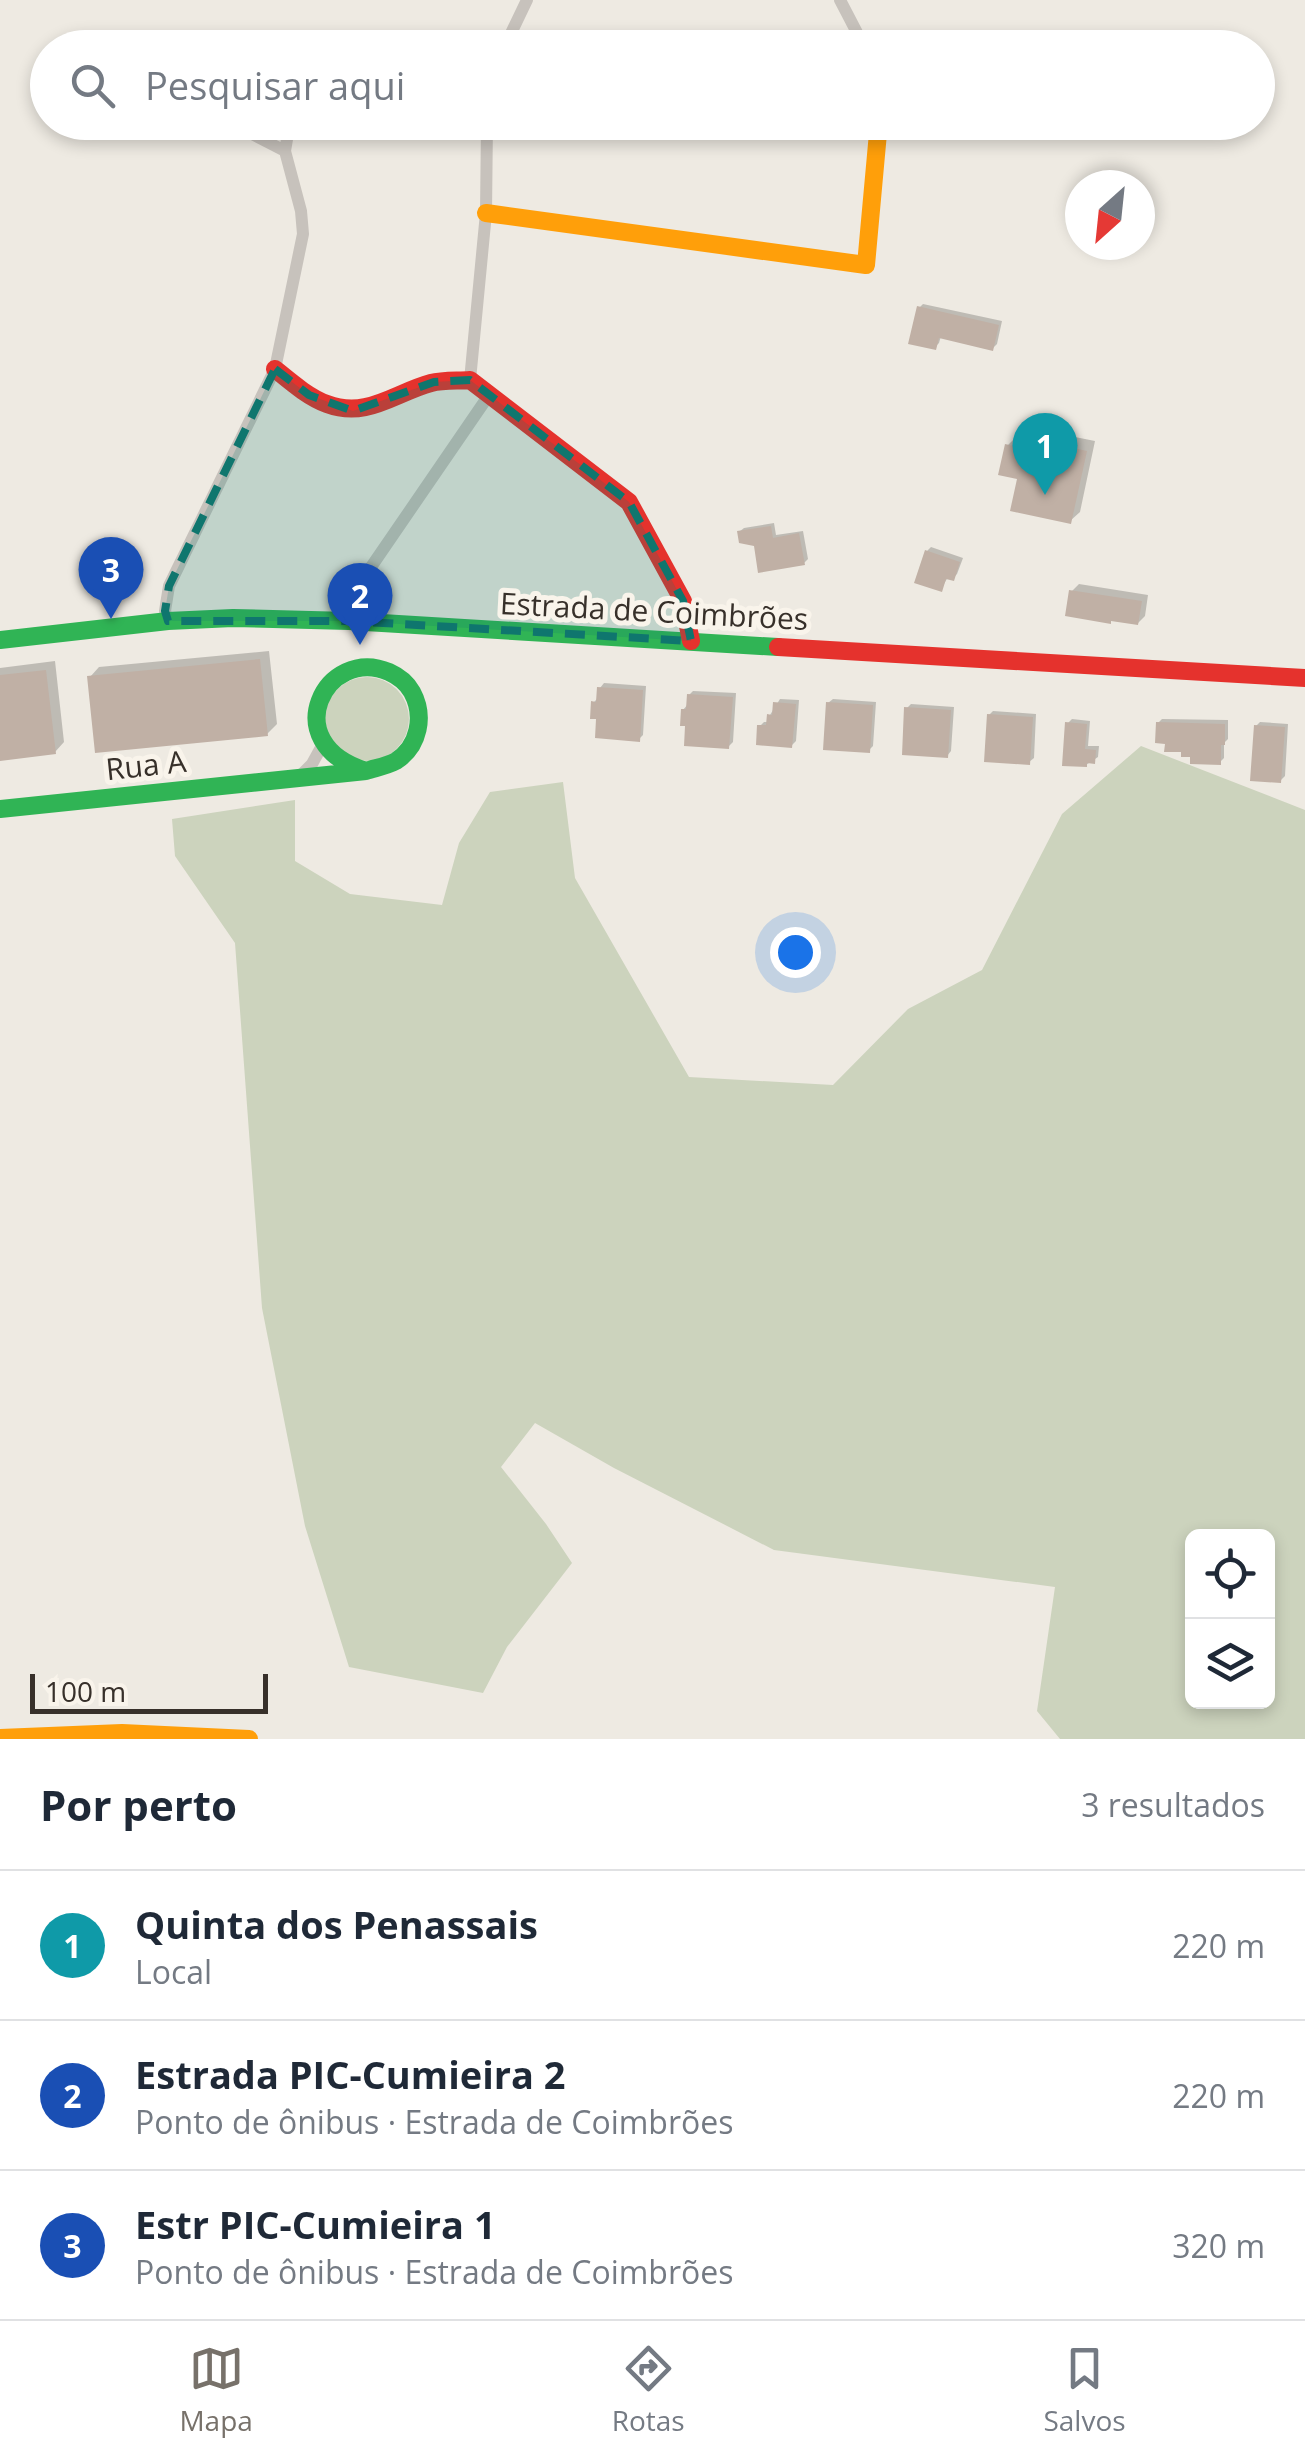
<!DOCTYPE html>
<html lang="pt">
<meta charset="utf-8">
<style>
:root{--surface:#fff;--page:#f2f2f3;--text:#1f2937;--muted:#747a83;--line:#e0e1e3;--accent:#77716a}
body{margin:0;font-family:"Open Sans",sans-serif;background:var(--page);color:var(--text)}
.controls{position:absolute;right:30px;bottom:30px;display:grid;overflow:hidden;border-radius:15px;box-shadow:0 5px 15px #0003}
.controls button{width:90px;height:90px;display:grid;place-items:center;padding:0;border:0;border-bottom:2px solid var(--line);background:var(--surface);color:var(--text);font:50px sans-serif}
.compass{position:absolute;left:1065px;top:170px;width:90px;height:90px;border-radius:50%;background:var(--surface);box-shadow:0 5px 15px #0003;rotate:207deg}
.scale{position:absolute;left:30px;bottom:25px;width:238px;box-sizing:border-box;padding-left:10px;border:5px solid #37302a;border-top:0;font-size:28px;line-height:35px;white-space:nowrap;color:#37302a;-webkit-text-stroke:8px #f9f4eb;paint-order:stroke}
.you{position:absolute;left:795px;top:952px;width:35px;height:35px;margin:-25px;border:8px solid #fff;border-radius:50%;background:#1a73e8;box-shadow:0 0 0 15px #1a73e833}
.badge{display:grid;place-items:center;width:65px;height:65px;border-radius:50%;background:var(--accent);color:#fff;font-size:32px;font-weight:700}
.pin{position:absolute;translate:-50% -82px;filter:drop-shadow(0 2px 5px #0008)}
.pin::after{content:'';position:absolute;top:52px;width:35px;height:30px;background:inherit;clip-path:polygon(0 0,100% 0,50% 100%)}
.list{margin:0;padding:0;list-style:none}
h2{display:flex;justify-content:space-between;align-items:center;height:130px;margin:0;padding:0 40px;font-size:42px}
h2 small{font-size:32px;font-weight:400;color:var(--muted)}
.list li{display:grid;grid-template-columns:65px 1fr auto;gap:30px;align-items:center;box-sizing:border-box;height:150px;padding:0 40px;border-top:2px solid var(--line)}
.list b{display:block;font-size:38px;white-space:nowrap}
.list p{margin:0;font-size:32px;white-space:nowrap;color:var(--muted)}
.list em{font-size:32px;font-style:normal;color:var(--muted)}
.icon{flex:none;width:55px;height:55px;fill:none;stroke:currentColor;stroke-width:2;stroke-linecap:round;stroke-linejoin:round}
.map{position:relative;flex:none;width:1305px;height:1739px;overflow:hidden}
.search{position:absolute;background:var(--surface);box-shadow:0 5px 15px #0003;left:30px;right:30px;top:30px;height:110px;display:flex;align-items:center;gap:25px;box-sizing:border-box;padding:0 35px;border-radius:55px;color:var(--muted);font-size:38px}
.sheet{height:580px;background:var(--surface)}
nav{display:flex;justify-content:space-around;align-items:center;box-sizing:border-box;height:140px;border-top:2px solid var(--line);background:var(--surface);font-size:28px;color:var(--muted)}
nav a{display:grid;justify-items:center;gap:5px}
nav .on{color:var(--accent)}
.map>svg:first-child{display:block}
.green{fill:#ccd3bd;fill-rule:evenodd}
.shadow{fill:#0003}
.building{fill:#c0b0a5}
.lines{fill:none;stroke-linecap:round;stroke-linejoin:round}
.street{stroke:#c7c2bc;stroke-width:12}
.fast{stroke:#30b455;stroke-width:18}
.slow{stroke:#ff9f0a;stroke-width:18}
.jam{stroke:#e5322d;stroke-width:18}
.marked{fill:#0f766e;fill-opacity:0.2;stroke:#0f766e;stroke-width:8;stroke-dasharray:20 12;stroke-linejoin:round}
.labels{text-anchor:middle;stroke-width:10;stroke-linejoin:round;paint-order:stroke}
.street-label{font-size:30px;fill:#37302a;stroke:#f9f4eb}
</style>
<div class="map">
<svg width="1305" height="1739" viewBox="0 0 1305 1739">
<rect width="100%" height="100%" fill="#eeeae2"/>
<path class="green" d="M325 719a42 42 0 1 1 84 0a42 42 0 1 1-84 0Z
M1141,746l164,64v929h-245l-23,-28 18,-124 -281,-37 -160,-82 -79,-45 -34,44 45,57 26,39 -65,84 -24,46 -134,-26 -44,-141 -43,-218 -27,-365 -60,-87 -3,-37 123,-19v61l55,33 92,11 17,-62 31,-51 73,-10 12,96 114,199 144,8 75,-76 74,-39 80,-156zM1268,1536v166h-76v-166z"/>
<path class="shadow" d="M923,304l79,17 -5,23 -4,4 -52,-12 -2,7 -4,4 -16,-39z
M1050,432l45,9 -15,71 -10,9 -50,-44 -13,-31 10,-10 23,5z
M774,523l2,12 27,-4 5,28 -4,4 -48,-19 -17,-12 5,-4z
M931,547l32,11 -6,16 -4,4 -5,-1 -7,12 -14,-38z
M1079,584l69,11 -3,21 -7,7 -66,-32z
M269,651l8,73 -10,10 -177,-57 9,-10z
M55,661l9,81 -9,10 -55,6v-90z
M604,683l42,3 -3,49 -4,4 -40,-22 -5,-15 5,-5 1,-9z
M693,691l43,2 -3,49 -4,4 -41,-22 -5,-14 5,-6 1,-9z
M780,699l19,1 -3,41 -5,5 -31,-20 4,-4h5l1,-7z
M833,699l43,3 -3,44 -4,4 -41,-47z
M911,704l43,3 -3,44 -4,5 -40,-48z
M993,711l43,3 -2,44 -5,4 -40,-47z
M1072,719l18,2 -2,25h11l-1,11 -12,8 -18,-42z
M1162,719l66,1v19l-4,4v15l-4,4 -27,-8 -35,-31z
M1260,722l28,2 -3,52 -4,4 -25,-54z"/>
<path class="building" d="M917,306l82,19 -6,26 -54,-13 -3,12 -28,-6z
M1038,440l49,11 -16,73 -61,-13 7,-32 -19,-4 7,-31 31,7z
M771,526l2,12 26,-5 6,32 -47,8 -4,-27 -15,-3 -2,-12z
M925,550l35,12 -6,19 -8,-2 -4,13 -28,-9z
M1069,590l73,11 -4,24 -27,-4v3l-46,-8z
M260,659l8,77 -173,17 -8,-77z
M46,670l10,84 -56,7v-86z
M597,687l46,3 -3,52 -45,-4 1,-19h-6l1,-18 5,1z
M687,694l46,3 -4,52 -45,-3 1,-20h-5l1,-17h5z
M773,702l23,2 -4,44 -36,-3 1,-20h9l1,-11 5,1z
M826,702l47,3 -3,48 -47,-3z
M904,707l47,3 -3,48 -46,-3z
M987,714l46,3 -3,48 -46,-3z
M1065,722l22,2 -2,25 11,1 -1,14 -8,-1v4l-25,-1z
M1156,722l69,2v21h-4v20l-31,-1v-7h-9v-5h-17l1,-8 -10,-1z
M1254,725l31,2 -4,56 -31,-2z"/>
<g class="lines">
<path class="street" d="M840,0l25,48
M504,48l23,-48
M243,122l11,13 31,16
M470,380l16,-167 1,-91
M168,621l-3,-10 4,-25 106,-217 28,-135 -2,-23 -16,-60 5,-29
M349,621l20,-51 120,-175
M299,777l13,-13 11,-20"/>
<path class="fast" d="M0,640l168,-19 65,-3 116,3 429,26
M0,809l366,-38c9,-3 21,-5 30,-10 23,-15 29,-45 16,-69 -5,-9 -14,-16 -23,-20 -63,-27 -114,71 -23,99"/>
<path class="slow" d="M486,213l380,52 13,-143
M0,1738l122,-5 127,6"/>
<path class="jam" d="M275,369c16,13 33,28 52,35 40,15 67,-11 104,-21 12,-3 26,-2 39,-3l159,122 54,99 8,40
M778,647l527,31"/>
</g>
<path class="marked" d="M275,369l34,26 44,16 81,-29 36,-2 159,122 54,99 8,40 -342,-20h-181l-3,-10 4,-25z"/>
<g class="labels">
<g class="street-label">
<text transform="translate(654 612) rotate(3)" y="10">Estrada de Coimbrões</text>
<text transform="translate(146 766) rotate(-6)" y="10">Rua A</text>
</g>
</g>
</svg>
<div class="controls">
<button><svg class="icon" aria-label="locate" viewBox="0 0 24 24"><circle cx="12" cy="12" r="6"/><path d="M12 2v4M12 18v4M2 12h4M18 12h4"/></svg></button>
<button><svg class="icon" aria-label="layers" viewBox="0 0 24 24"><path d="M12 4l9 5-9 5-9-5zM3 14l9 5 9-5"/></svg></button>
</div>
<svg class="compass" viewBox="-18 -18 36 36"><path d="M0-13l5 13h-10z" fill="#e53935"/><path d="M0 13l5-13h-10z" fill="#747a83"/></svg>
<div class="scale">100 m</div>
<div class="you"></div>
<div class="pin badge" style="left:1045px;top:495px;background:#0f9aa8">1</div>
<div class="pin badge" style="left:360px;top:645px;background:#1a4fb4">2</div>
<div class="pin badge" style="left:111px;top:619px;background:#1a4fb4">3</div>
<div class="search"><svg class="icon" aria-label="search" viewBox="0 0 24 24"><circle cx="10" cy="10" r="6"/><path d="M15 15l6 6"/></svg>Pesquisar aqui</div>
</div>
<section class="sheet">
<h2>Por perto<small>3 resultados</small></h2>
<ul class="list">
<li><span class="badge" style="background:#0f9aa8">1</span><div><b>Quinta dos Penassais</b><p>Local</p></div><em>220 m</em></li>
<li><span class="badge" style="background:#1a4fb4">2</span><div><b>Estrada PIC-Cumieira 2</b><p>Ponto de ônibus · Estrada de Coimbrões</p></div><em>220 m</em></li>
<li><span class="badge" style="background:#1a4fb4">3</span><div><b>Estr PIC-Cumieira 1</b><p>Ponto de ônibus · Estrada de Coimbrões</p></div><em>320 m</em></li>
</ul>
</section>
<nav>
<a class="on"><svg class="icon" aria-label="map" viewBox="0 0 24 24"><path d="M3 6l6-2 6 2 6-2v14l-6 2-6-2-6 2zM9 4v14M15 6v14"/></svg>Mapa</a>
<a><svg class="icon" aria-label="directions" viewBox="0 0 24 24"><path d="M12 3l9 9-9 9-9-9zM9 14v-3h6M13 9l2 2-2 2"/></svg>Rotas</a>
<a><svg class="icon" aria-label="saved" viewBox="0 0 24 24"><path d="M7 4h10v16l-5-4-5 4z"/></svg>Salvos</a>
</nav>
